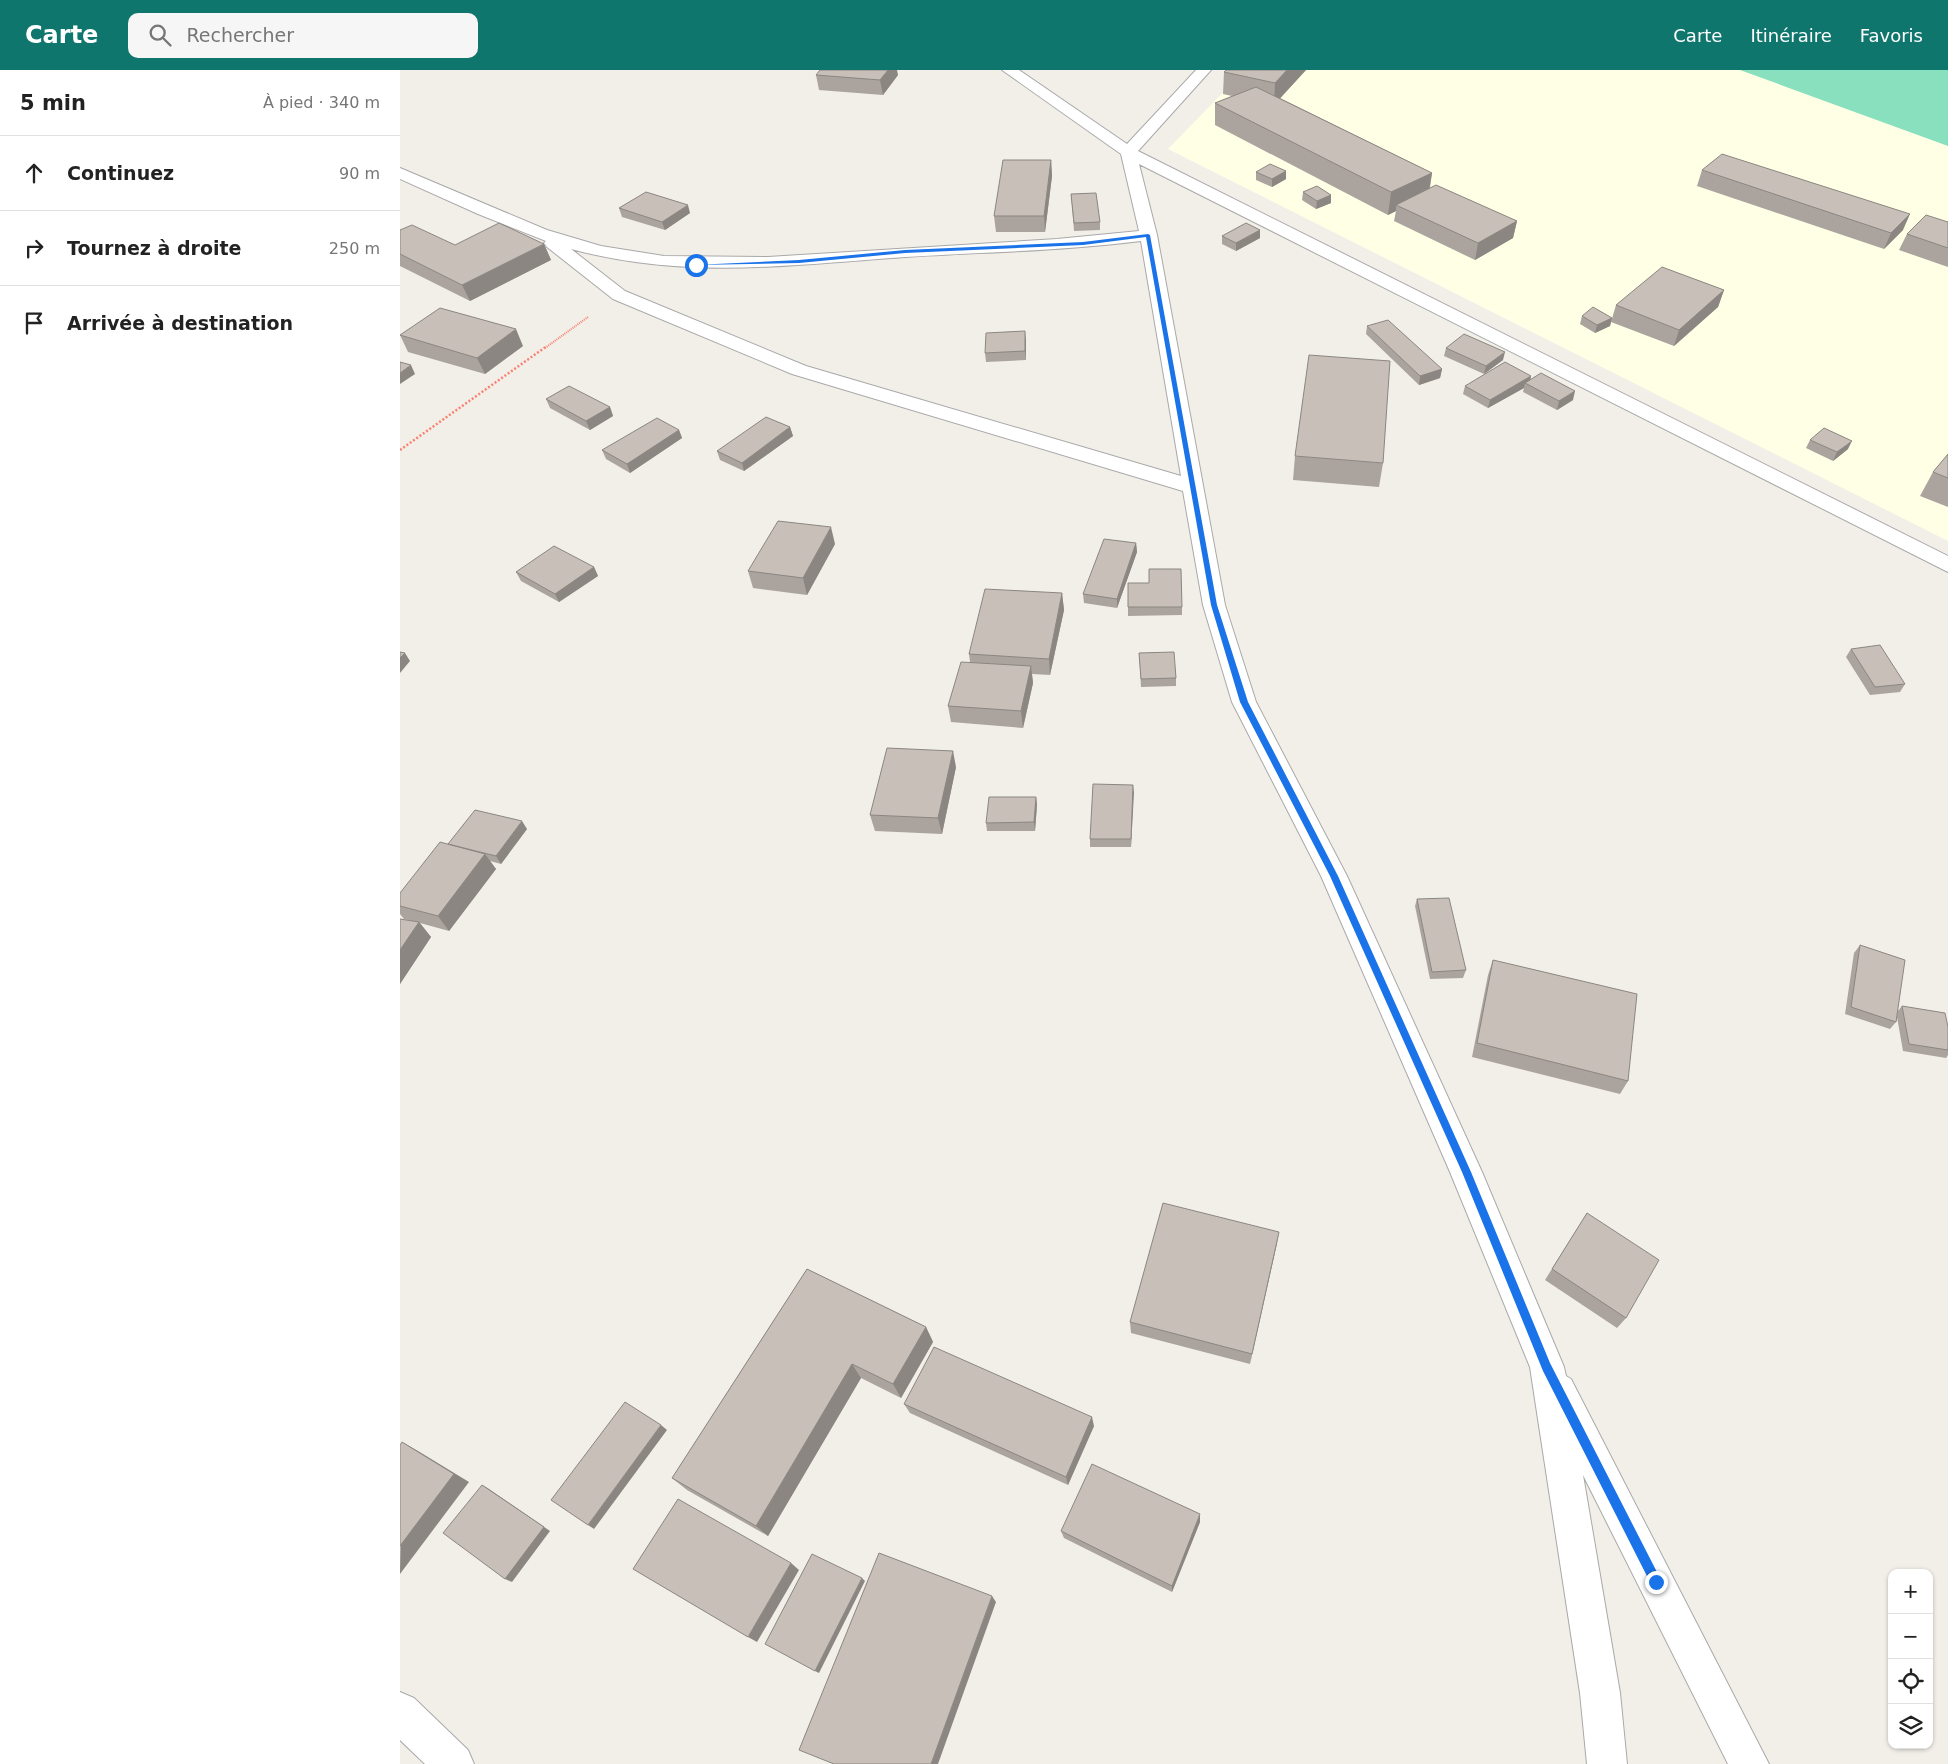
<!DOCTYPE html>
<html lang="fr">
<meta charset="utf-8">
<style>
:root{--surface:#fff;--page:#f6f6f6;--text:#222;--muted:#767676;--line:#e0e0e0;--accent:#0f766e}
body{margin:0;font-family:"DejaVu Sans",sans-serif;background:var(--page);color:var(--text)}
.controls{position:absolute;right:15px;bottom:15px;display:grid;overflow:hidden;border-radius:10px;box-shadow:0 1px 4px #0004}
.controls button{width:45px;height:45px;display:grid;place-items:center;padding:0;border:0;border-bottom:1px solid var(--line);background:var(--surface);color:var(--text);font:25px sans-serif}
.stop{position:absolute;width:15px;height:15px;margin:-11px;border:4px solid #1a73e8;border-radius:50%;background:#fff}
.stop.end{background:#1a73e8;border-color:#fff;box-shadow:0 1px 5px #0008}
.list{margin:0;padding:0;list-style:none}
h2{display:flex;justify-content:space-between;align-items:center;height:65px;margin:0;padding:0 20px;font-size:21px}
h2 small{font-size:16px;font-weight:400;color:var(--muted)}
.list li{display:grid;grid-template-columns:32px 1fr auto;gap:15px;align-items:center;box-sizing:border-box;height:75px;padding:0 20px;border-top:1px solid var(--line)}
.list b{display:block;font-size:19px;white-space:nowrap}
.list em{font-size:16px;font-style:normal;color:var(--muted)}
.icon{flex:none;width:28px;height:28px;fill:none;stroke:currentColor;stroke-width:2;stroke-linecap:round;stroke-linejoin:round}
.map{position:relative;flex:none;width:1548px;height:1694px;overflow:hidden}
header{display:flex;align-items:center;gap:30px;box-sizing:border-box;height:70px;padding:0 25px;background:var(--accent);color:#fff}
header strong{font-size:24px}
nav{display:flex;gap:28px;margin-inline-start:auto;font-size:18px}
.search{width:350px;height:45px;background:var(--page);display:flex;align-items:center;gap:12px;box-sizing:border-box;padding:0 18px;border-radius:10px;color:var(--muted);font-size:19px}
main{display:flex}
aside{flex:1;background:var(--surface)}
.map>svg:first-child{display:block}
.education{fill:#ffffe5}
.pitch{fill:#88e0be}
.lines{fill:none;stroke-linecap:round;stroke-linejoin:round}
.minor-casing{stroke:#a9a9a9;stroke-width:2}
.path-far1{stroke:#fa8072;stroke-width:2;stroke-dasharray:1 1;stroke-linecap:butt}
.path{stroke:#fa8072;stroke-width:2.5;stroke-dasharray:2 2;stroke-linecap:butt}
.minor{fill:#fff;fill-rule:evenodd}
.wall{fill:#aba49e}
.shaded-wall{fill:#8b8681}
.building{fill:#c7bfb8;stroke:#8b8681}
.route{fill:#1a73e8}
</style>
<header>
<strong>Carte</strong>
<div class="search"><svg class="icon" aria-label="search" viewBox="0 0 24 24"><circle cx="10" cy="10" r="6"/><path d="M15 15l6 6"/></svg>Rechercher</div>
<nav><a>Carte</a><a>Itinéraire</a><a>Favoris</a></nav>
</header>
<main>
<aside>
<h2>5 min<small>À pied · 340 m</small></h2>
<ul class="list">
<li><svg class="icon" aria-label="ahead" viewBox="0 0 24 24"><path d="M12 20V5M6 11l6-6 6 6"/></svg><div><b>Continuez</b></div><em>90 m</em></li>
<li><svg class="icon" aria-label="right" viewBox="0 0 24 24"><path d="M7 20v-9h11M14 6l5 5-5 5"/></svg><div><b>Tournez à droite</b></div><em>250 m</em></li>
<li><svg class="icon" aria-label="arrive" viewBox="0 0 24 24"><path d="M6 21V4h12l-3 4 3 4H6"/></svg><div><b>Arrivée à destination</b></div></li>
</ul>
</aside>
<div class="map">
<svg width="1548" height="1694" viewBox="0 0 1548 1694">
<rect width="100%" height="100%" fill="#f2efe9"/>
<path class="education" d="M845,0h703v471l-780,-392z"/>
<path class="pitch" d="M1340,0h208v76z"/>
<g class="lines">
<defs>
<path id="minor" d="M602,0h17l108,74 69,-74h15l-73,81 810,405v16l-809,-408 18,71 68,370 31,97 91,174 135,296 82,195 2,9 5,3 198,385h-41l-145,-289 37,218 7,71h-40l-7,-71 -50,-326 -80,-195 -129,-296 -89,-174 -29,-97 -20,-114 -391,-117 -179,-75 -66,-52 -3,-4 2,-2 -68,-27 -78,-35v-11l147,62 54,16 63,10 104,1 289,-18 82,-8 -18,-77zM741,171l40,235 -375,-110 -181,-75 -54,-42c115,31 218,16 335,8 78,-5 157,-6 235,-16z
M0,1622l14,6 54,52 6,14h-49l-25,-24z"/>
</defs>
<use href="#minor" class="minor-casing"/>
<path class="path-far1" d="M145,278l43,-31"/>
<path class="path" d="M0,380l147,-104"/>
<use href="#minor" class="minor"/>
</g>
<path class="wall" d="M826,0h80l-26,28 152,75 -2,15 87,33 -4,17 -38,22 -81,-39 2,-10 -8,4 -173,-90v-22l17,-7 -9,-2 1,-22z
M416,5h82l-15,20 -64,-5z
M651,90l1,16 -7,56h-49l-2,-16z
M1302,100l201,60 -19,19 -187,-63z
M886,101v8l-14,8 -16,-7v-8z
M903,122l28,3v8l-15,6 -14,-9z
M671,124l29,28v8l-26,1z
M219,138l71,5 -25,17 -43,-13z
M1548,152v45l-49,-17 8,-16z
M0,160l55,15 89,-1 7,16 -81,41 -70,-35z
M860,160v8l-24,13 -14,-7v-8z
M1324,220l-6,17 -44,39 -63,-24 5,-17z
M1182,246l30,2 -2,8 -15,7 -15,-9z
M967,256l75,43 -2,9 -21,7 -53,-51z
M0,265l123,11 -38,28 -77,-22z
M626,270v20l-40,2 -1,-9z
M1046,278l57,12 -19,14 -40,-18z
M1131,306l-1,4 43,20 -16,10 -34,-18 1,-4 -36,20 -25,-14 2,-8z
M146,329l64,8 3,9 -23,14 -40,-22z
M390,357l3,9 -49,35 -24,-11 -3,-9z
M279,360l3,8 -52,35 -24,-14 -4,-9z
M1410,370l38,9 -15,12 -27,-13z
M1548,384v53l-28,-11 13,-24z
M895,386l88,7 -4,24 -86,-7z
M736,473l1,9 -20,56 -33,-5 -1,-9z
M435,474l-28,51 -54,-7 -5,-17z
M194,497l4,9 -39,26 -38,-21 -5,-9z
M728,513h21l33,24v8l-54,1z
M662,523l2,17 -14,65 -18,-1 1,9 -10,45 -72,-6 -3,-16 22,-44 -1,-8z
M1451,579l54,35 -5,8 -30,3 -24,-38z
M739,583l37,25v8l-35,1z
M556,697l-14,67 -67,-3 -5,-16z
M733,715l-2,62h-41v-8z
M636,727l1,8 -2,26h-48l-1,-8z
M127,759l-26,35 -11,-3 6,8 -47,62 -29,-8 11,14 -31,47v-65l12,2 -8,-2 -4,-5v-21z
M1017,829l49,71 -3,8 -33,1 -15,-73z
M1460,875l37,67 5,-6 46,21v28l-2,3 -43,-7 -6,-34 -1,5 -6,7 -45,-15 9,-61z
M1093,890l135,121 -8,13 -148,-37 16,-82z
M1187,1143l39,105 -9,10 -72,-48z
M877,1173l-27,121 -119,-31 -1,-11z
M407,1199l119,58 7,15 -32,56 -40,-20 -93,158 -81,-46 -15,-12z
M504,1334l190,22 -26,59 -158,-72z
M800,1452l-28,70 -108,-54 -3,-7z"/>
<path class="shaded-wall" d="M488,0h9l1,5 -15,20 -3,-15z
M887,0h19l-32,35 1,-22z
M651,90l1,16 -7,56 -1,-16z
M886,101v8l-14,8v-8z
M1032,103l-4,22 -32,10v6l-8,4 3,-23z
M931,125v8l-15,6 1,-8z
M288,135l2,8 -25,17 -3,-8z
M1510,144l-7,16 -19,19 7,-16z
M1117,151l-4,17 -38,22 3,-17z
M860,160v8l-24,13v-8z
M144,174l7,16 -81,41 -8,-16z
M1324,220l-6,17 -44,39 5,-16z
M1212,248l-2,8 -15,7 2,-8z
M116,259l7,17 -38,28 -8,-16z
M625,261l1,9v20l-1,-9z
M1105,282l-2,8 -19,14 2,-8z
M11,295l4,9 -15,10v-11z
M1042,299l-2,9 -21,7 1,-9z
M1131,306l-2,9 -4,-2 -1,5 -36,20 2,-8z
M1175,321l-2,9 -16,10 2,-9z
M210,337l3,9 -23,14 -4,-9z
M390,357l3,9 -49,35 -2,-8z
M279,360l3,8 -52,35 -3,-9z
M1452,371l-4,8 -15,12 4,-9z
M431,457l4,17 -28,51 -4,-17z
M736,473l1,9 -20,56v-9z
M194,497l4,9 -39,26 -4,-8z
M662,523l2,17 -14,65 -1,-16z
M5,583l5,8 -10,12v-15z
M631,596l2,17 -10,45 -2,-17z
M553,681l3,16 -14,67 -4,-16z
M733,715l1,8 -3,54v-8z
M636,727l1,8 -2,26 -1,-9z
M122,751l5,8 -26,35 -5,-8z
M85,784l11,15 -47,62 -11,-15z
M19,852l12,15 -31,47v-34z
M879,1162l-2,11 -27,121 2,-10z
M526,1257l7,15 -32,56 -8,-14z
M452,1294l9,14 -93,158 -12,-10z
M692,1347l2,9 -26,59 -2,-8z
M261,1355l6,5 -73,99 -6,-4z
M2,1372l16,9 51,31 -69,92z
M82,1415l7,4 61,42 -38,51 -7,-3z
M800,1444v8l-28,70v-6z
M391,1493l8,7 -42,72 -9,-5z
M462,1508l3,3 -46,92 -4,-2z
M592,1526l4,6 -58,162h-7z"/>
<path class="building" d="M420,0h68l-8,10 -64,-5z
M826,0h61l-12,13 -51,-11z
M856,17l176,86 -41,19 -176,-89z
M1322,84l188,60 -19,19 -189,-63z
M603,90h48l-7,56h-50z
M870,94l16,7 -14,8 -16,-7z
M1036,115l81,36 -39,22 -82,-38z
M917,116l14,9 -14,6 -14,-9z
M246,122l42,13 -26,17 -43,-14z
M696,123l4,29 -26,1 -3,-29z
M1526,145l22,7v26l-41,-14z
M99,153l45,21 -82,41 -62,-31v-24l12,-5 43,20z
M846,153l14,7 -24,13 -14,-7z
M1262,197l62,23 -45,40 -63,-25z
M1193,237l19,11 -15,7 -15,-9z
M40,238l76,21 -39,29 -77,-23z
M988,250l54,49 -22,7 -53,-50z
M625,261v20l-40,2 1,-20z
M1064,264l41,18 -19,14 -40,-18z
M909,285l81,6 -7,102 -88,-7z
M0,292l11,3 -11,8z
M1105,292l26,14 -41,24 -25,-14z
M1141,303l34,18 -16,10 -34,-18z
M169,316l41,21 -24,14 -40,-22z
M366,347l24,10 -48,36 -25,-12z
M257,348l22,12 -52,34 -25,-14z
M1424,358l28,13 -15,11 -27,-12z
M1548,384v24l-15,-6z
M378,451l53,6 -28,51 -55,-7z
M704,469l32,4 -19,56 -34,-5z
M154,476l40,21 -39,27 -39,-22z
M749,499h32l1,38h-54v-24h21z
M585,519l77,4 -13,66 -80,-5z
M1480,575l25,39 -30,3 -24,-38z
M0,582l5,1 -5,5z
M774,582l2,26 -35,1 -2,-26z
M561,592l70,4 -10,45 -73,-5z
M487,678l66,3 -15,67 -68,-3z
M693,714l40,1 -2,54h-41z
M589,727h47l-2,25 -48,1z
M75,740l47,11 -26,35 -48,-12z
M40,772l45,12 -47,62 -38,-10v-13z
M1049,828l17,72 -34,2 -15,-73z
M0,849l19,3 -19,28z
M1460,875l45,15 -9,62 -45,-15z
M1093,890l144,34 -9,87 -151,-38z
M1502,936l43,7 3,14v23l-39,-6z
M763,1133l116,29 -27,122 -122,-32z
M1187,1143l72,47 -33,58 -74,-49z
M407,1199l119,58 -33,57 -41,-20 -96,162 -84,-48z
M534,1277l158,70 -26,60 -162,-73z
M225,1332l36,23 -73,100 -37,-25z
M2,1372l52,32 -54,72v-101z
M692,1394l108,50 -28,72 -111,-55z
M82,1415l62,42 -39,52 -62,-46z
M278,1429l113,64 -43,74 -115,-68z
M479,1483l113,43 -61,168h-97l-35,-14z
M412,1484l50,24 -47,93 -50,-27z"/>
<path class="route" d="M748,164l2,1 67,370 31,97 90,174 133,296 79,191 110,215v8l-4,2 -4,-2 -109,-215 -81,-199 -132,-296 -90,-174 -29,-97 -65,-368 -63,8 -178,8 -106,10 -105,2 105,-5 106,-10 178,-8z"/>
</svg>
<div class="controls">
<button>+</button>
<button>−</button>
<button><svg class="icon" aria-label="locate" viewBox="0 0 24 24"><circle cx="12" cy="12" r="6"/><path d="M12 2v4M12 18v4M2 12h4M18 12h4"/></svg></button>
<button><svg class="icon" aria-label="layers" viewBox="0 0 24 24"><path d="M12 4l9 5-9 5-9-5zM3 14l9 5 9-5"/></svg></button>
</div>
<div class="stop" style="left:296px;top:195px"></div>
<div class="stop end" style="left:1256px;top:1512px"></div>
</div>
</main>
